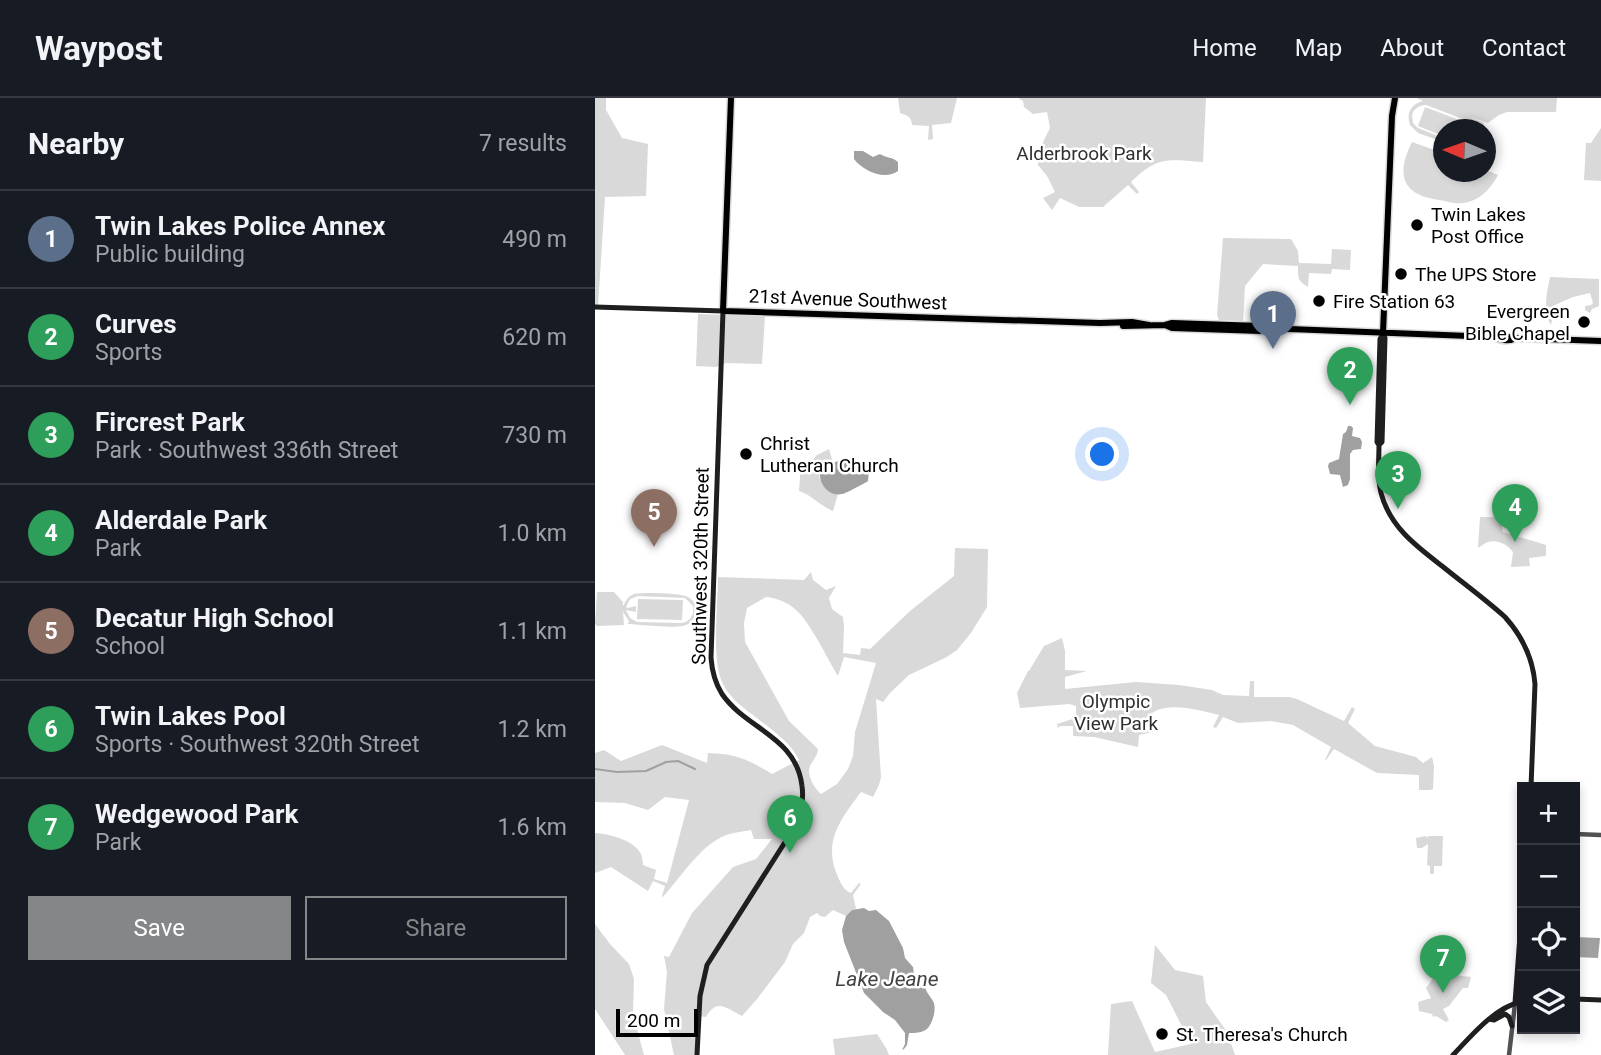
<!DOCTYPE html>
<meta charset="utf-8">
<style>
:root{--surface:#171b24;--page:#242831;--text:#f1f3f6;--muted:#9ea1a6;--line:#363941;--accent:#858687}
body{margin:0;font-family:Roboto,sans-serif;background:var(--page);color:var(--text)}
.controls{position:absolute;right:21px;bottom:21px;display:grid;overflow:hidden;border-radius:0px;box-shadow:0 4px 10px #0003}
.controls button{width:63px;height:63px;display:grid;place-items:center;padding:0;border:0;border-bottom:2px solid var(--line);background:var(--surface);color:var(--text);font:35px sans-serif}
.compass{position:absolute;left:838px;top:21px;width:63px;height:63px;border-radius:50%;background:var(--surface);box-shadow:0 4px 10px #0003;rotate:272deg}
.scale{position:absolute;left:21px;bottom:18px;width:82px;box-sizing:border-box;padding-left:7px;border:4px solid #000;border-top:0;font-size:19px;line-height:24px;white-space:nowrap;color:#000;-webkit-text-stroke:5px #fff;paint-order:stroke}
.you{position:absolute;left:508px;top:357px;width:24px;height:24px;margin:-18px;border:5px solid #fff;border-radius:50%;background:#1a73e8;box-shadow:0 0 0 10px #1a73e833}
.badge{display:grid;place-items:center;width:46px;height:46px;border-radius:50%;background:var(--accent);color:#fff;font-size:23px;font-weight:700}
.pin{position:absolute;translate:-50% -58px;filter:drop-shadow(0 2px 4px #0008)}
.pin::after{content:'';position:absolute;top:37px;width:24px;height:21px;background:inherit;clip-path:polygon(0 0,100% 0,50% 100%)}
.list{margin:0;padding:0;list-style:none}
h2{display:flex;justify-content:space-between;align-items:center;height:91px;margin:0;padding:0 28px;font-size:30px}
h2 small{font-size:23px;font-weight:400;color:var(--muted)}
.list li{display:grid;grid-template-columns:46px 1fr auto;gap:21px;align-items:center;box-sizing:border-box;height:98px;padding:0 28px;border-top:2px solid var(--line)}
.list b{display:block;font-size:26px;white-space:nowrap}
.list p{margin:0;font-size:23px;white-space:nowrap;color:var(--muted)}
.list em{font-size:23px;font-style:normal;color:var(--muted)}
.actions{display:flex;gap:14px;padding:21px 28px}
.actions a{flex:1;padding:16px 0;border:2px solid var(--accent);border-radius:0px;text-align:center;font-size:24px;color:var(--accent)}
.actions .main{background:var(--accent);color:#fff}
.icon{flex:none;width:38px;height:38px;fill:none;stroke:currentColor;stroke-width:2;stroke-linecap:round;stroke-linejoin:round}
.map{position:relative;flex:none;width:1006px;height:957px;overflow:hidden}
header{display:flex;align-items:center;gap:42px;box-sizing:border-box;height:98px;padding:0 35px;background:var(--surface);border-bottom:2px solid var(--line)}
header strong{font-size:33px}
nav{display:flex;gap:38px;margin-inline-start:auto;font-size:24px}
main{display:flex}
aside{flex:1;background:var(--surface)}
.map>svg:first-child{display:block}
.green{fill:#d9d9d9;fill-rule:evenodd}
.water{fill:#a0a0a0}
.lines{fill:none;stroke-linecap:round;stroke-linejoin:round}
.stream{stroke:#a0a0a0;stroke-width:2}
.primary-casing{stroke:#dbdbdb;stroke-width:9}
.tertiary{stroke:#525252;stroke-width:4.5}
.secondary{stroke:#1f1f1f;stroke-width:5}
.primary{stroke:#000;stroke-width:6}
.poi-dot{fill:#000;stroke:#fff;stroke-width:2.5}
.labels{text-anchor:middle;stroke-width:5;stroke-linejoin:round;paint-order:stroke}
.park-label{font-size:19px;fill:#303030;stroke:#fff}
.poi-label{font-size:19px;fill:#000;stroke:#fff;text-anchor:start}
.street-label{font-size:19px;fill:#000;stroke:#fff}
.water-label{font-size:21px;font-style:italic;fill:#414141;stroke:#fff}
</style>
<header>
<strong>Waypost</strong>
<nav><a>Home</a><a>Map</a><a>About</a><a>Contact</a></nav>
</header>
<main>
<aside>
<h2>Nearby<small>7 results</small></h2>
<ul class="list">
<li><span class="badge" style="background:#5c6f8a">1</span><div><b>Twin Lakes Police Annex</b><p>Public building</p></div><em>490 m</em></li>
<li><span class="badge" style="background:#2e9e5b">2</span><div><b>Curves</b><p>Sports</p></div><em>620 m</em></li>
<li><span class="badge" style="background:#2e9e5b">3</span><div><b>Fircrest Park</b><p>Park · Southwest 336th Street</p></div><em>730 m</em></li>
<li><span class="badge" style="background:#2e9e5b">4</span><div><b>Alderdale Park</b><p>Park</p></div><em>1.0 km</em></li>
<li><span class="badge" style="background:#8d6e63">5</span><div><b>Decatur High School</b><p>School</p></div><em>1.1 km</em></li>
<li><span class="badge" style="background:#2e9e5b">6</span><div><b>Twin Lakes Pool</b><p>Sports · Southwest 320th Street</p></div><em>1.2 km</em></li>
<li><span class="badge" style="background:#2e9e5b">7</span><div><b>Wedgewood Park</b><p>Park</p></div><em>1.6 km</em></li>
</ul>
<div class="actions"><a class="main">Save</a><a>Share</a></div>
</aside>
<div class="map">
<svg width="1006" height="957" viewBox="0 0 1006 957">
<rect width="100%" height="100%" fill="#fff"/>
<path class="green" d="M0,0h11v12l16,28 26,6 -2,52 -41,1 -7,110h-3z
M303,0h59l-6,25 -19,2 1,14 -5,1 1,-14 -17,-1c0,-8 -6,-10 -12,-12z
M423,0h188l-3,64c-36,-2 -44,-7 -72,20l8,10 -2,2 -9,-9 -25,22h-24l-19,-9 -8,12 -9,-12 12,-6 -8,-16 -9,-11 -1,-11 13,-26 -3,-16 -14,2 -9,-7 -1,-6z
M822,0h140l-1,14h-49l-8,3 -11,8 -18,-6 14,6 -1,4 -6,-2 1,4 -4,1 -6,-9 -42,-16c-7,0 -13,4 -14,11l1,7 5,5 25,10v4l-25,-9 -8,-8c-4,-12 1,-21 13,-24z
M830,9l42,16 -2,6 -22,1v6l-25,-10z
M1006,30v53l-17,-1 2,-37h5z
M817,44l31,11v19h42l1,-2 12,5c-9,17 -23,30 -43,28 -6,0 -11,-3 -16,-3 -38,-5 -43,-26 -27,-58z
M628,140l68,1 7,12 1,12 32,1 1,-15 19,1 -1,20 -18,-1 -1,5 -22,-1 -1,14c-11,-6 -10,-10 -10,-21l-35,-2 -18,22 -2,35 -24,-1 -2,-5z
M955,179l49,2v27l-7,3 -2,4 -5,-3v-4l6,-1 2,-2 -3,-10 -17,4 -18,8 -4,20c-9,-13 -4,-33 -1,-48z
M103,216l67,2 -3,48 -36,-1 -10,4 -20,-1z
M234,351l4,14 -12,8 -2,6 7,12 12,5 -5,17c-13,-5 -21,-16 -34,-20l2,-29 9,1 7,-8z
M885,419h20l3,15 43,13v11l-17,2 1,8 -19,1 2,-15c-5,-7 -15,-13 -25,-10 -4,1 -6,4 -10,6z
M360,450l33,1 -1,58 -16,26 -14,17 -10,7 -38,18 -19,18 -7,9 -7,-3 5,78 -2,8 -6,12 -12,-5c-20,27 -39,50 -23,85 3,7 6,13 13,16l8,-10 2,1 -8,11 3,14 -4,1 -6,6 -13,-6 -8,7 -5,-1 -3,-3 -7,4 -6,16 -11,11 -8,18 -28,37 -15,17c-16,-8 -25,-18 -36,1l-8,-1 -1,39h-23l-10,-46 3,-37 -3,-16 5,1 23,-44 41,-46 23,-8 16,-20h-18l-3,-9c-12,2 -23,3 -33,9 -21,12 -39,40 -55,58l-1,-1 3,-10 -12,-5 -5,10 -37,-24 -16,6v-40c15,1 39,7 46,21 1,3 2,8 2,11l13,5 -2,9 13,4 22,-83 -24,-3 -17,13 -23,-7 -30,-1v-49l9,-3 17,11 41,-16 45,18 1,-10c29,1 39,6 64,21l27,-14c-10,-20 -29,-31 -46,-45 -12,-9 -23,-17 -30,-31 -12,-22 -5,-80 -5,-107l86,3 7,-8 2,8 13,10 10,-4 -7,12 3,11 11,8 1,10 -1,26 17,2 1,-7 9,1 40,-38 44,-35zM171,499c10,1 22,5 30,13 14,12 31,48 42,66l6,-19 32,6 -21,69 -2,24 -5,13 -11,15 -16,10c-6,-5 -15,-19 -11,-28 3,-6 7,-9 8,-17l-29,-28 -44,-79 -1,-19 3,-15z
M2,494h17l9,10v4c3,-5 5,-10 11,-12 8,-2 47,-1 54,3 13,7 9,26 -5,29 -14,2 -39,-1 -55,-2l1,-3 -6,-9 1,13 -27,1 -2,-2zM43,498l47,2 8,8c1,9 -2,15 -11,17l-45,-1 -7,-4 -4,-8 10,2v-6l-8,2 -2,-1 4,-8z
M43,501l45,1 -1,20 -45,-1z
M467,540l3,13v19l22,1 -22,6v12l71,-7 43,3 33,5 11,5 26,1 1,-15h4v16h35l8,2 47,22 8,-14 3,2 -7,14 27,23 41,11 7,6 9,-6 2,9 -1,23 -3,1h-11v-15l-42,-2 -43,-24 -8,11h-1l6,-13 -38,-22 -22,-4 -33,2 -15,-6 -7,11 -3,-1 6,-12c-25,-6 -67,-19 -78,13l17,3 -19,4 -1,12 -44,-10 -21,-1v-10h-13l-2,2 -1,-4 19,-6v-12l-7,-2 -49,4 -3,-15 11,-22h1l15,-25z
M831,738l2,2v-2h15l-1,30h-8v8h-4v-8l-3,-1 1,-21 -6,4h-5l-1,-10z
M0,826l15,20 19,20 5,15 -1,35 11,41h-19l-30,-46z
M560,847l20,25 28,6 3,26 21,30 8,23h-127l3,-51 21,-3 23,51 36,-8 -25,-49 -15,-12z
M844,860l-2,15 34,4 -3,11h-5l-14,18 -6,3 6,11 -3,2 -10,-6 -3,1 -1,-3 -13,-3 -1,-9 13,-4 -5,-10 10,-14 -10,-10z
M282,936l9,14 3,7h-54l-2,-16z"/>
<path class="water" d="M259,53h9l10,6 7,-3c6,4 13,3 18,8v9c-13,10 -35,0 -44,-12z
M753,328h3l2,2 -1,8 8,2 2,4 -1,7 -8,1 -3,4v25l-2,6 -5,2 -3,-12 -10,-1 -2,-8 1,-3 10,-4 4,-25 3,-2z
M254,362l18,5 2,6 -1,10c-3,2 -23,13 -26,13 -13,3 -23,-10 -22,-21 8,-9 16,-13 29,-13z
M269,810l5,3 7,-1 13,11 14,27 2,10 8,9 1,7 5,6 6,5c1,8 4,9 8,16 4,7 0,22 -6,28 -5,4 -12,4 -18,4l-2,12 -3,4 -2,1 3,-6v-11l-10,-13 -12,-8 -19,-19 -20,-51 -2,-12 4,-14 6,-6z
M980,839l25,1 -2,20 -23,-1z"/>
<g class="lines">
<path class="stream" d="M0,671l22,3 29,-1 20,-9 12,-1 17,8"/>
<defs>
<path id="primary" d="M136,0l-8,213 377,12 32,-1 17,3
M528,228l42,-1 7,-2 89,3 4,2 -5,3 -88,-3 -7,-3
M670,230l230,9
M788,235l9,-217 3,-18
M921,240c-6,3 -14,3 -21,-1l5,-1 16,2 85,3"/>
</defs>
<use href="#primary" class="primary-casing"/>
<path class="tertiary" d="M980,736l26,1
M914,957l6,-51"/>
<path class="secondary" d="M0,209l128,4 -12,347c1,13 4,25 11,36 25,36 74,42 80,92 2,14 -1,28 -8,42l-87,137 -7,31 -3,59
M788,235l2,5 -3,104 -3,3c0,16 -2,32 2,48 9,34 35,53 61,73 21,17 43,33 63,51 17,19 28,41 30,67l-4,103
M784,347l-2,-3 3,-103 3,-5
M980,901l26,1
M920,905l7,-94
M894,921l5,1 11,-6 4,3 3,9
M858,957c20,-21 40,-46 69,-54"/>
<use href="#primary" class="primary"/>
</g>
<g class="poi-dot">
<circle cx="822" cy="127" r="7"/>
<circle cx="806" cy="176" r="7"/>
<circle cx="724" cy="203" r="7"/>
<circle cx="989" cy="224" r="7"/>
<circle cx="151" cy="356" r="7"/>
<circle cx="567" cy="936" r="7"/>
</g>
<g class="labels">
<g class="park-label">
<text x="489" y="62">Alderbrook Park</text>
<text x="521" y="610">Olympic<tspan x="521" dy="22">View Park</tspan></text>
</g>
<g class="poi-label">
<text x="836" y="123">Twin Lakes<tspan x="836" dy="22">Post Office</tspan></text>
<text x="820" y="183">The UPS Store</text>
<text x="738" y="210">Fire Station 63</text>
<text x="975" y="220" text-anchor="end">Evergreen<tspan x="975" dy="22">Bible Chapel</tspan></text>
<text x="165" y="352">Christ<tspan x="165" dy="22">Lutheran Church</tspan></text>
<text x="581" y="943">St. Theresa's Church</text>
</g>
<g class="street-label">
<text transform="translate(253 201) rotate(2)" y="7">21st Avenue Southwest</text>
<text transform="translate(105 468) rotate(-89)" y="7">Southwest 320th Street</text>
</g>
<g class="water-label">
<text x="292" y="888">Lake Jeane</text>
</g>
</g>
</svg>
<div class="controls">
<button>+</button>
<button>−</button>
<button><svg class="icon" aria-label="locate" viewBox="0 0 24 24"><circle cx="12" cy="12" r="6"/><path d="M12 2v4M12 18v4M2 12h4M18 12h4"/></svg></button>
<button><svg class="icon" aria-label="layers" viewBox="0 0 24 24"><path d="M12 4l9 5-9 5-9-5zM3 14l9 5 9-5"/></svg></button>
</div>
<svg class="compass" viewBox="-18 -18 36 36"><path d="M0-13l5 13h-10z" fill="#e53935"/><path d="M0 13l5-13h-10z" fill="#9ea1a6"/></svg>
<div class="scale">200 m</div>
<div class="you"></div>
<div class="pin badge" style="left:678px;top:251px;background:#5c6f8a">1</div>
<div class="pin badge" style="left:755px;top:307px;background:#2e9e5b">2</div>
<div class="pin badge" style="left:803px;top:411px;background:#2e9e5b">3</div>
<div class="pin badge" style="left:920px;top:444px;background:#2e9e5b">4</div>
<div class="pin badge" style="left:59px;top:449px;background:#8d6e63">5</div>
<div class="pin badge" style="left:195px;top:755px;background:#2e9e5b">6</div>
<div class="pin badge" style="left:848px;top:895px;background:#2e9e5b">7</div>
</div>
</main>
